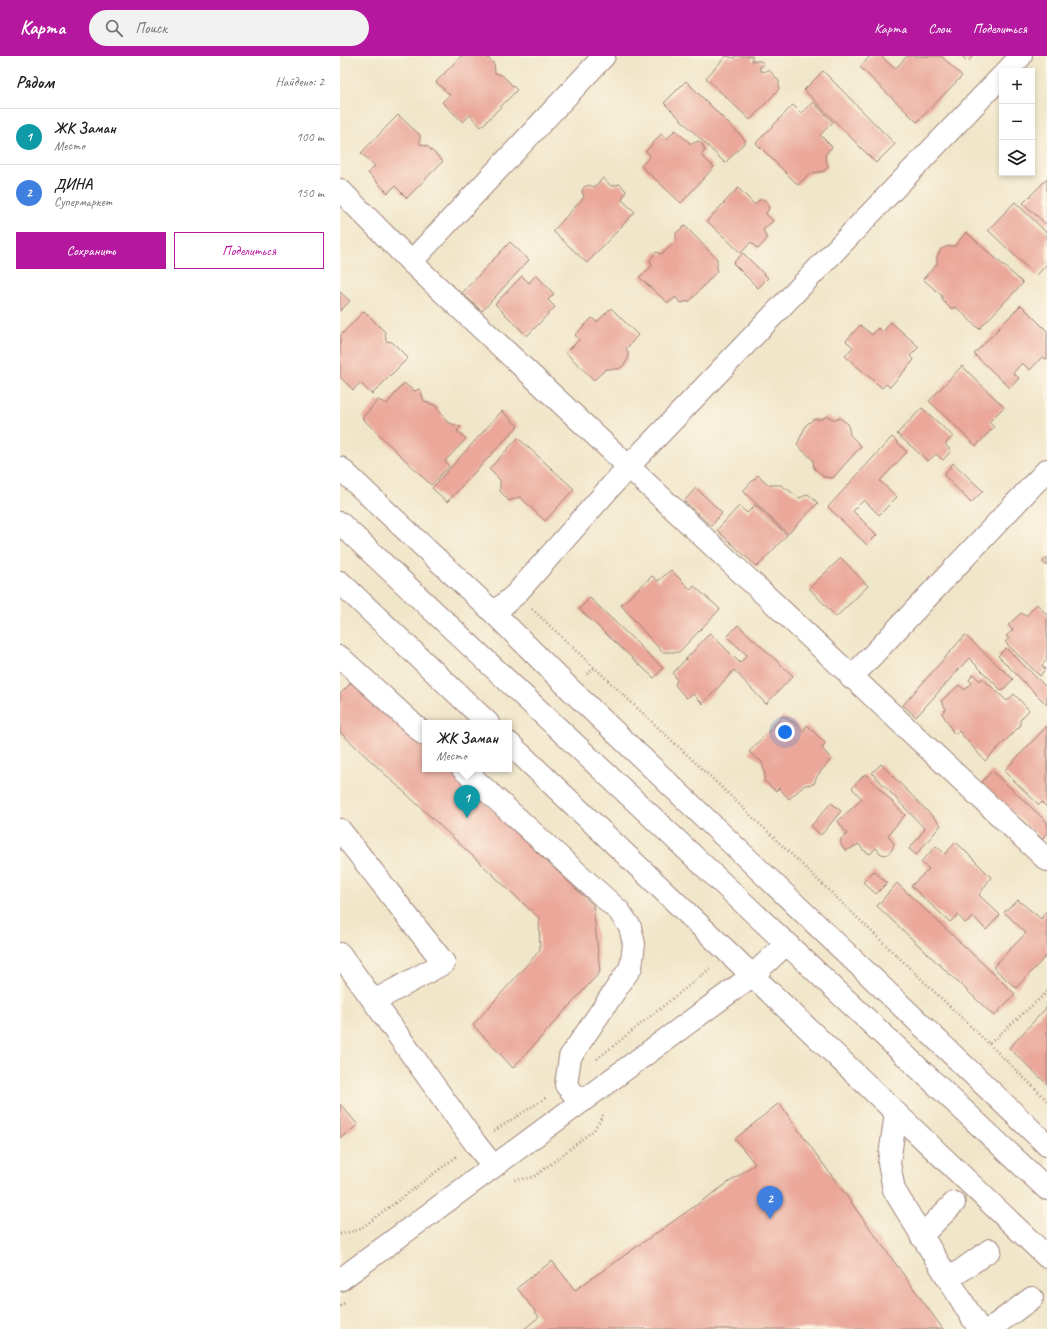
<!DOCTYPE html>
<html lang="ru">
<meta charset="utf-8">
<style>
:root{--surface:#fff;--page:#f2f2f2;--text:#202124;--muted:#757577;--line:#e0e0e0;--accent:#b5179e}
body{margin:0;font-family:Caveat,sans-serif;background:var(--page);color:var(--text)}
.controls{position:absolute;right:12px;top:12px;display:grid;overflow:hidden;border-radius:0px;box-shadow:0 2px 6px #0003}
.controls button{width:36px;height:36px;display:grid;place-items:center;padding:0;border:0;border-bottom:1px solid var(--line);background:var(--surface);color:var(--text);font:20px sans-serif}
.you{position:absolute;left:445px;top:676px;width:14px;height:14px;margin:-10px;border:3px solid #fff;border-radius:50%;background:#1a73e8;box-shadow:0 0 0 6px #1a73e833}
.badge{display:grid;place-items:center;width:26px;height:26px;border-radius:50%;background:var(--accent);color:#fff;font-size:13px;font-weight:700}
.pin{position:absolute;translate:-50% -33px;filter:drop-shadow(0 1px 2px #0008)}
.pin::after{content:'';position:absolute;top:21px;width:14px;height:12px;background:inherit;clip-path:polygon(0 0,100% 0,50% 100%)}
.popup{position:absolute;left:82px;top:664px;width:90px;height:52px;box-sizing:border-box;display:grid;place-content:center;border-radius:0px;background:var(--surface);filter:drop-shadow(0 1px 3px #0005);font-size:13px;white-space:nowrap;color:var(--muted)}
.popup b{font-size:15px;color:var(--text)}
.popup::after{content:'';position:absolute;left:50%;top:100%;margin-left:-8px;border:8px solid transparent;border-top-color:var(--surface)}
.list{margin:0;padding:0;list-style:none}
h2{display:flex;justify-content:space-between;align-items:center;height:52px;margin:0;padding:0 16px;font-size:17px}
h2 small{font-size:13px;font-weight:400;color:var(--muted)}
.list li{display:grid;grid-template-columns:26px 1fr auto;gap:12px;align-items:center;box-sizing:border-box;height:56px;padding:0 16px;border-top:1px solid var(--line)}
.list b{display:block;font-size:15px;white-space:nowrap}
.list p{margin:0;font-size:13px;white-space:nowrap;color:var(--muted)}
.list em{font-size:13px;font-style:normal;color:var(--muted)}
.actions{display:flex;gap:8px;padding:12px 16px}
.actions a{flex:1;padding:9px 0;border:1px solid var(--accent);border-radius:0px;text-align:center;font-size:14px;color:var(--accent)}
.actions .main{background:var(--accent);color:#fff}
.icon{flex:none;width:22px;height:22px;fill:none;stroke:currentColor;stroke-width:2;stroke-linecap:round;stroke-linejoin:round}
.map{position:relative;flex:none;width:707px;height:1273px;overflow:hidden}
header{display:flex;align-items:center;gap:24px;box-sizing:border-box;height:56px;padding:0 20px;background:var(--accent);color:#fff}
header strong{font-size:19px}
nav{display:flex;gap:22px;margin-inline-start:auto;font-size:14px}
.search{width:280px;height:36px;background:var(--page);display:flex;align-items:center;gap:10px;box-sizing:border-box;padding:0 14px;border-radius:22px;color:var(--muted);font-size:15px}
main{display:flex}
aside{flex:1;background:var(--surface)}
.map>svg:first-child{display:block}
.building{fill:#eaa79a}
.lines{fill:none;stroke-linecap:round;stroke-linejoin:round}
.minor-casing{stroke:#9d827a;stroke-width:24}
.major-casing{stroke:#9d827a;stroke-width:24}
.path{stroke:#9d827a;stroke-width:2.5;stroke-dasharray:1 3;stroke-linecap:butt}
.minor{stroke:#fff;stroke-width:22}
.major{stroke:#fff;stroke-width:22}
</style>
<header>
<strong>Карта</strong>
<div class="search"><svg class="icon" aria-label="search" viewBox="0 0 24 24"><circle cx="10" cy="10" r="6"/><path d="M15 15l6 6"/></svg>Поиск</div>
<nav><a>Карта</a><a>Слои</a><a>Поделиться</a></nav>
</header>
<main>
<aside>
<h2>Рядом<small>Найдено: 2</small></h2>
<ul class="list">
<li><span class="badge" style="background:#0f9aa8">1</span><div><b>ЖК Заман</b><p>Место</p></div><em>100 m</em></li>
<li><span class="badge" style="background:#3f7fe0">2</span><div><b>ДИНА</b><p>Супермаркет</p></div><em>150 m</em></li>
</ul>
<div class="actions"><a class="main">Сохранить</a><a>Поделиться</a></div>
</aside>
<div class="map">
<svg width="707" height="1273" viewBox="0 0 707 1273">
<rect width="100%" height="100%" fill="#fcf5e5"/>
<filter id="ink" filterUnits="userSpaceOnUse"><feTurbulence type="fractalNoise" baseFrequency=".025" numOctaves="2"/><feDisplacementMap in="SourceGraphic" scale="8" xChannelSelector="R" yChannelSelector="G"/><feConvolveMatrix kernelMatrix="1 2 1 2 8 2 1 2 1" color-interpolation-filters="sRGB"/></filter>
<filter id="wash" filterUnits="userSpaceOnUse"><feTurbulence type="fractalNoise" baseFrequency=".012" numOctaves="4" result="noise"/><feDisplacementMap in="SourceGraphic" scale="16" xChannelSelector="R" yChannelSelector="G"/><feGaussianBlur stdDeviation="0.9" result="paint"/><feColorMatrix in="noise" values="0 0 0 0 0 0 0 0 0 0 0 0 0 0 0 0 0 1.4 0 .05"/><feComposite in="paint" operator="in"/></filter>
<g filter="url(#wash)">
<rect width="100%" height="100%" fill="#f0e6c9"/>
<g id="blocks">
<path class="building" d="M121,0h25l8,8 1,9 7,2 15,15 -36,37 -11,-12 -7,7 -21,-20 8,-7 -14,-13z
M386,0l8,2 1,-2h17v5h9l3,3 -5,4 3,4 7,-2 10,11v8l-29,31 -44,-42z
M530,0h11l14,13 12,-13h34l21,20 -45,46 -57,-55z
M622,0h11l-5,6z
M483,15l72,73 -19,19 -72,-73z
M346,25l60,60 -21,22 -61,-60z
M473,46l20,20 -13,13 12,12 -7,8 3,12 -4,4 -15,3 -11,11 -42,-42 37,-38 8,8z
M58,59l22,20v9l7,2 16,15 -36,37 -12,-12 -7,7 -20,-20 7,-7 -14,-13z
M335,74l16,14 8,-3 3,3 3,7 -4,4 13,12 -33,36 -40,-37 9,-10 -4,-5 15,-17 6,5z
M263,122l8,8 9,-2 6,7 -4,9 13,12 -48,51 -34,-32 31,-34 -2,-6 2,-4 5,-2 5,2z
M707,123v46l-24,-22z
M398,132l17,17 4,-5h6l4,8 -3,6 7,7 -10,9 4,9 -9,10 -7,-7 -10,11 -34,-32z
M675,146l32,31v31l-11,12 -48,-46z
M345,170l32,33v12l-27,30 -10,2 -4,-6 -8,6 -29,-26 13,-11 -2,-6 6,-8 6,2 14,-13v-8z
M626,176l57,51 -44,46 -23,-22 -5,2 -9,-9v-4l-19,-17 14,-15v-7l4,-8 8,-3h6z
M170,186l19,18 -47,51 -20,-18z
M403,197l25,25 -10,10 -25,-25z
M196,219l18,19 -6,6 7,7 -28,29 -32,-32 27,-28 7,7z
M0,236l10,9 -10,10z
M681,249l26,26v28l-5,-2 -12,13 -8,-7 -9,10 6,5 -9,10 -36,-34z
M271,252l27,27 -12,14 2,3v7l-4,6 -5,4h-13l-12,11 -28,-27 13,-13 -4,-5 17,-17 5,4z
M24,255l21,21 1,9 6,1 16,16 -36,36 -12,-11 -7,7 -13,-13v-41z
M551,266l28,25 -9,9 4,4 -24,27 -4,-3 -4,4 -37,-32 8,-9 -7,-6 14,-16 12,10 6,-7 5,4z
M622,310l42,41 -15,15 5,5 -18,19 -47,-45z
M64,327l10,8 6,-2 4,12 12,5 11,16 14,5 -4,4 9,8 -21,22 4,5 -18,19 -69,-67 16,-18 9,4z
M582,352l31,28 -8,8 6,7 -8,9 -7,-6 -8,7 -31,-27z
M162,355l16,15 -71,76 -15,-14z
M487,360l8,4 5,-2 8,6 2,11 11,11 -28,32 -9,-1 -10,-9 -1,-8 -16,-15 9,-20 8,-6h8z
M552,381l15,15 -27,29 17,16 -18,18 -15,-15 -11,11 24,24 -10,10 -39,-38z
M178,382l56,51 -29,32 -25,-24 -11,4 -9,-10v-11l-11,-11z
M613,407l30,28 -12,12 -27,-28z
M418,419l11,10h12l19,13 8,-4 10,9 -30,31 -45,-43z
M356,432l26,25 -11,13 -27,-25z
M415,449l32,30 -30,32 -40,-37 22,-24 8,7z
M707,501v9l-4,-4z
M501,502l27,28 -32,31 -27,-29z
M331,514l20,20 3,-4 26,23 -41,43h-17l-41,-47 31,-29 6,5z
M250,542l73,70 -9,10 -75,-69z
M697,548l10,11v45l-5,5 3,4 -5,7 -35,-34 4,-3 -3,-3 7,-6 -5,-5 13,-12 5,3z
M398,569l55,51 -27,28 -32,-34 -31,34 -10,-10 -7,4 -11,-13 2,-5 -4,-7 37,-40 30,30 7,-8 -20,-18z
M625,579l48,44 -11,12 -33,-33 -53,59 -13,-12z
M666,592l41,40v17l-49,-49z
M633,618l7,7 2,-3 25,23 7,-7 15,16 -9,10v6l-35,35 -26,-30 -5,3 -12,-21 4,-4 -5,-8 18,-16 6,5 7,-7 -3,-3z
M14,624l71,66v23h24l144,136 7,67 -87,96 -40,-43 67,-75 -1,-32 -199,-186v-38z
M443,660l13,8 7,8 4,-7 18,18 -3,5 9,11 -14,17 -3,8 -9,1 -16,14 -10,-11 -3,3 -12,-10 1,-6 -3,-13 -13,-10z
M707,670v81l-5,-5 -3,3 -35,-34z
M541,708l60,61 -25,30 -7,-6 16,-20 -53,-56z
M652,715l55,51v11l-5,6 -61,-56z
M525,718l40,41 -17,20 6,9 -2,6 -6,5 -5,-1 -5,-6 -6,6 -7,-4 -4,-6 -13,7 -5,-6v-6l6,-5 -9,-13 24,-22 -10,-11z
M491,747l10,8 -20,24 -10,-9z
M616,786l35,35 -12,18 21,20 -14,15 -12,-13 -9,6 -7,-8 -8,7 -39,-36 18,-17 -8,-7 15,-16 9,8z
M534,815l13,12 -11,11 -13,-12z
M557,827l118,111 -21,22 -117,-110z
M678,844l23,19 4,-7 2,2v41l-31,33 -23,-21 33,-34 -22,-21z
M707,951v77l-38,-36z
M439,1047l164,226h-419l15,-12 -22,-29 35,-27 23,29 180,-126 -20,-25z
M0,1048l18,21 -18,13z"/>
</g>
</g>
<g filter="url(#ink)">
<use href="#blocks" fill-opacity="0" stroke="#9d827a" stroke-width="1"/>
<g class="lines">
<defs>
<path id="minor" d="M667,15l14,-15
M0,134l71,72 636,598
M71,206l193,-206
M0,526l148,141
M154,557l22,-19 112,-127 374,-391
M0,601l85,78
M511,622l196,-208
M169,687l538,514
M123,713l156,142 11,16 4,17 -3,23 -61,90 -4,28 15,17
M0,774l104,133 -70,38
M0,898l135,189 18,23
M556,1057l-7,50 5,27 85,139
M581,1180l33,-33
M609,1223l41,-29
M0,1224l413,-305 34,-32
M650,1273l42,-31"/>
<path id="major" d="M0,412l154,145 77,77 476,455
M0,467l707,666"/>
</defs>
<use href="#minor" class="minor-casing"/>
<use href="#major" class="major-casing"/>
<path class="path" d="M192,553l185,174 272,261 58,-52
M247,618l7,-6
M649,988l58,56
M257,1003l115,-92
M154,1075l53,-34
M175,1124l19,-3 60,-47 9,-15
M0,1178l19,-4 98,-74
M0,1250l5,-3"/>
<use href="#minor" class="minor"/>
<use href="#major" class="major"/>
</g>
</g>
</svg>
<div class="controls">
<button>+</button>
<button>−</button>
<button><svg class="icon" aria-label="layers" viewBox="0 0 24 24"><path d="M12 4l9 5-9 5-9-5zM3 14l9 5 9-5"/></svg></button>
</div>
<div class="you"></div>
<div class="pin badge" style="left:127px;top:762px;background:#0f9aa8">1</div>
<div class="popup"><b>ЖК Заман</b>Место</div>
<div class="pin badge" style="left:430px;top:1163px;background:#3f7fe0">2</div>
</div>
</main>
